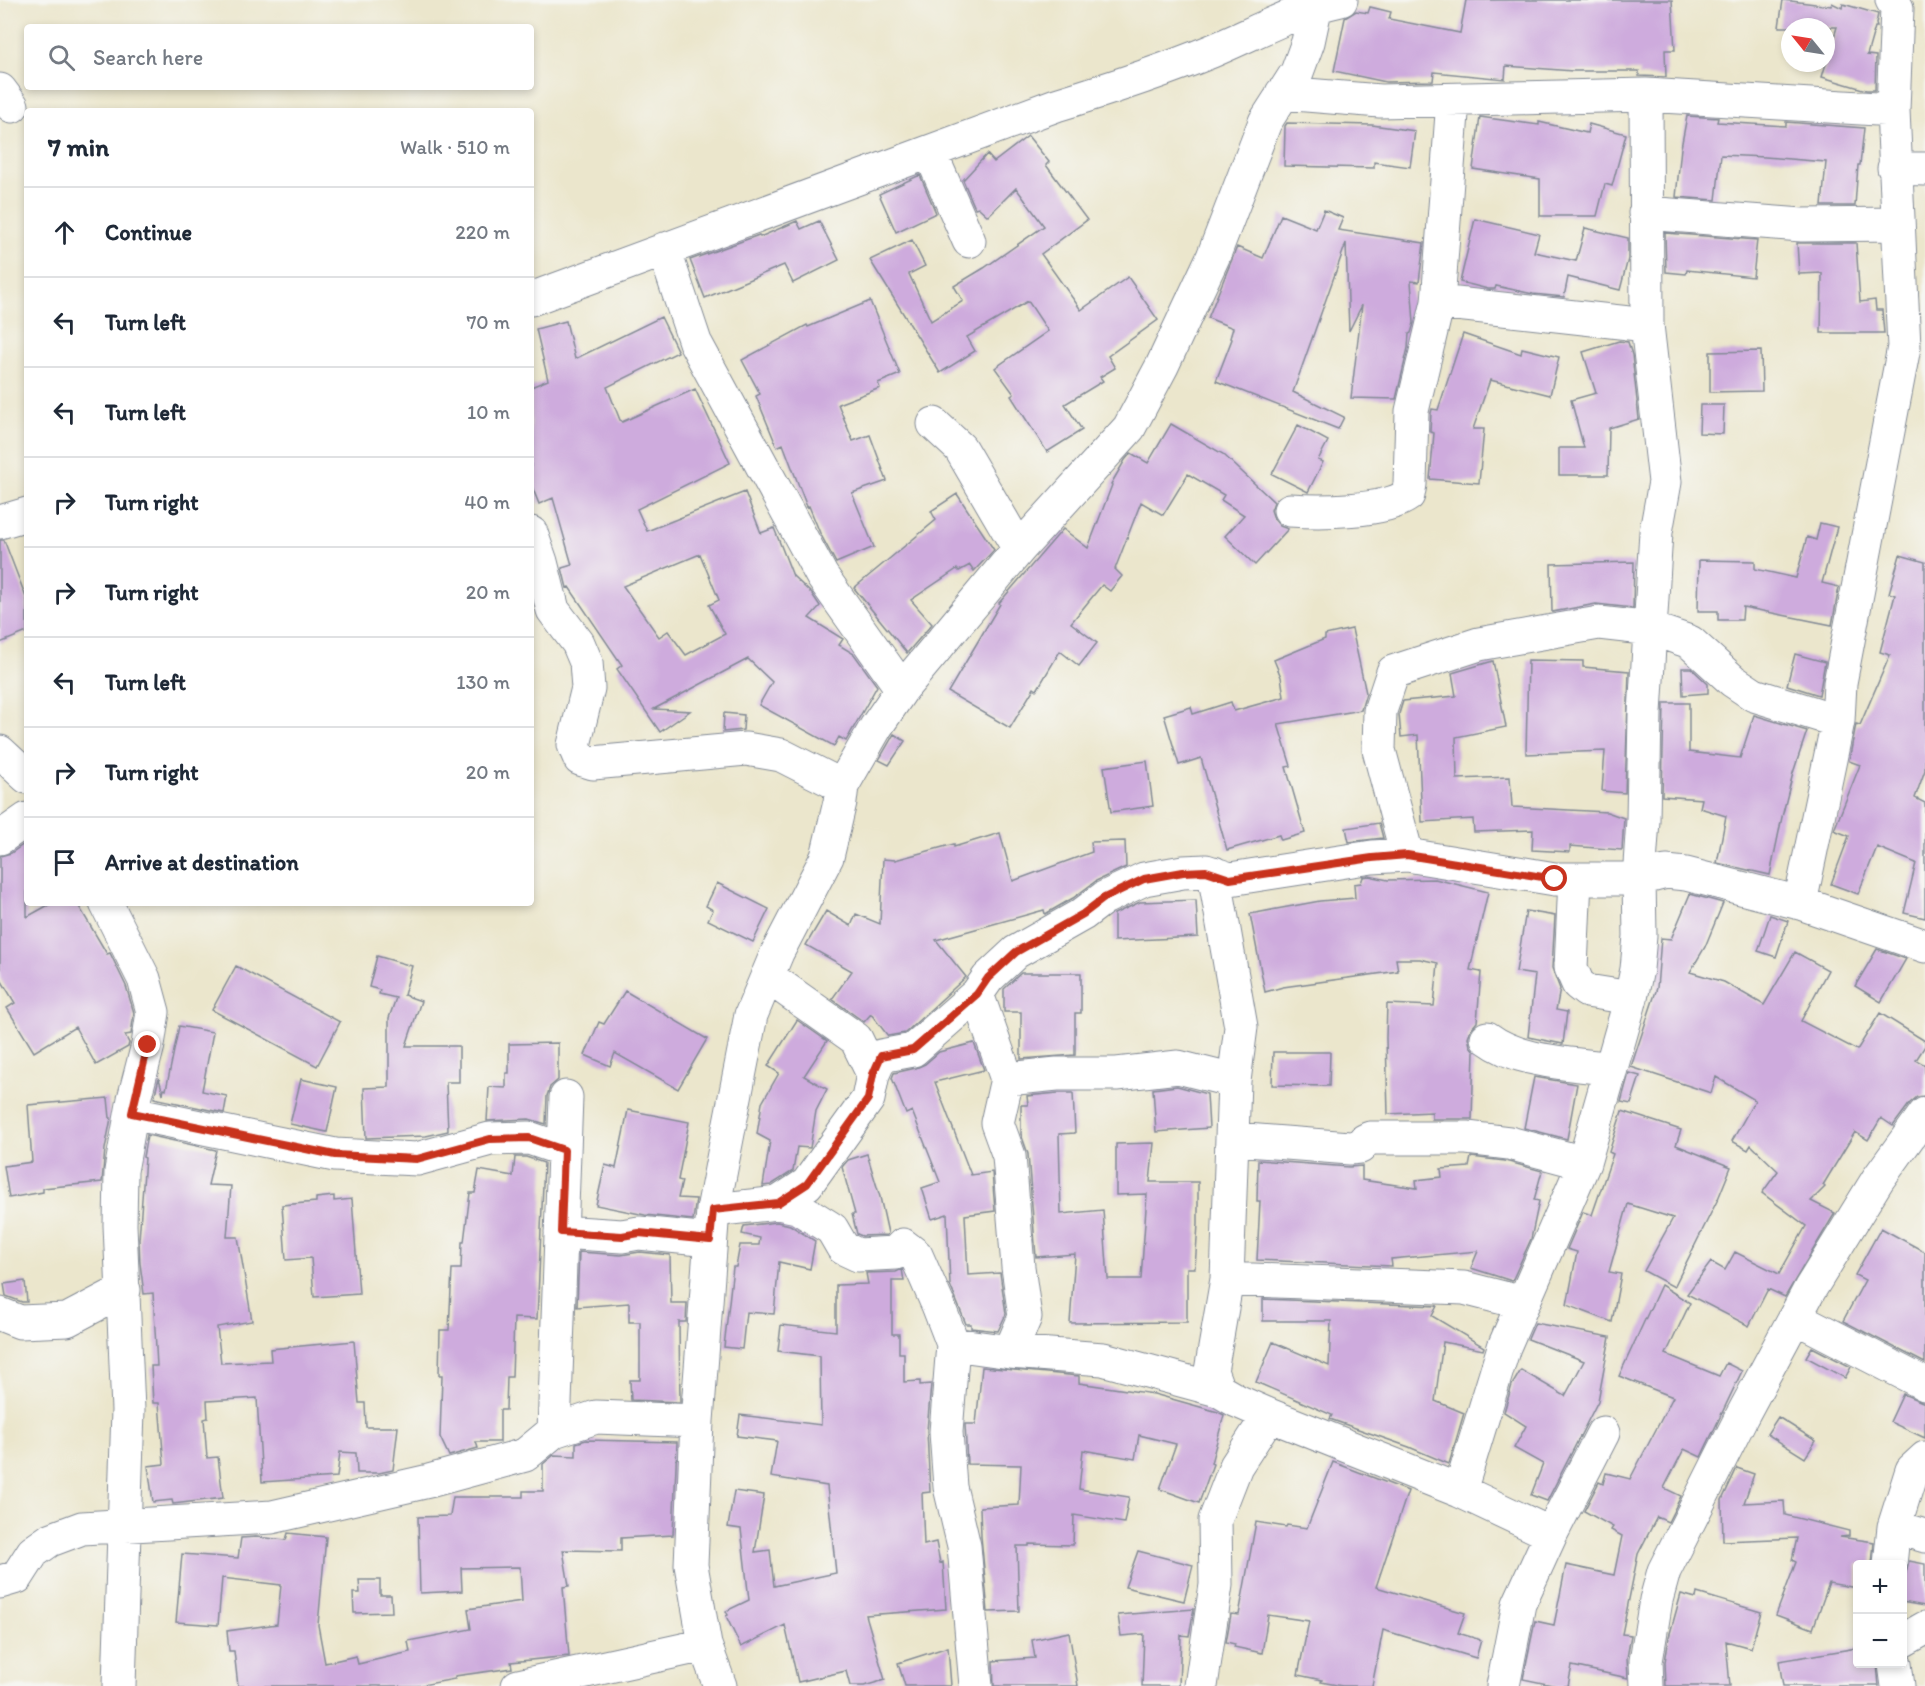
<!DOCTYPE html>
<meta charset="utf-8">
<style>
:root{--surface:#fff;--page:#f2f2f3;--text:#1f2937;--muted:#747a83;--line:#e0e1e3}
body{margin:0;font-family:Itim,sans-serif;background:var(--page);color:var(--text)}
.controls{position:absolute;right:18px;bottom:18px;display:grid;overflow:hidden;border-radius:6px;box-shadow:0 3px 9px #0003}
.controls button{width:54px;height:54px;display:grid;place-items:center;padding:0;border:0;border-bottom:2px solid var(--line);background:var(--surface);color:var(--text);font:30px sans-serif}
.compass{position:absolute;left:1781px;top:18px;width:54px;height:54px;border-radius:50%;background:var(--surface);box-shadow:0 3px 9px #0003;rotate:300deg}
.stop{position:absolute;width:18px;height:18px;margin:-14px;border:4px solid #c8321e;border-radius:50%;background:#fff}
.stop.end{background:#c8321e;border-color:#fff;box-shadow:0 2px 6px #0008}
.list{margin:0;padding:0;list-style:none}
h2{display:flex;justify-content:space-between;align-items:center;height:78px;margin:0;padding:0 24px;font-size:26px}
h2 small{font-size:20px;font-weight:400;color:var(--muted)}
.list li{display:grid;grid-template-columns:39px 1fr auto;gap:18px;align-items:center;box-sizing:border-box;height:90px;padding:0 24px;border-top:2px solid var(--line)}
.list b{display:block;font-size:22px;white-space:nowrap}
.list em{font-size:20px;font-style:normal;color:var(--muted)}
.icon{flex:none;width:33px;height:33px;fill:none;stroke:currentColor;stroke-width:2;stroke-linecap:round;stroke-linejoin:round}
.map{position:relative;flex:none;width:1925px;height:1686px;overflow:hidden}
.search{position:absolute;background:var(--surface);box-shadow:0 3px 9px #0003;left:24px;top:24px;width:510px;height:66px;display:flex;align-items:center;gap:15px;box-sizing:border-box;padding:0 21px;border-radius:6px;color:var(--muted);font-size:22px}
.panel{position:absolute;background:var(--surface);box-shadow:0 3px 9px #0003;left:24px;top:108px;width:510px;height:798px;border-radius:6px}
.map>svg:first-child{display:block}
.building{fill:#ceabdd;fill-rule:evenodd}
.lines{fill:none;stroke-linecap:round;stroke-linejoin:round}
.minor-casing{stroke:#838a95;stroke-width:35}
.minor{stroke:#fff;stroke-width:33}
.route{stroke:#c8321e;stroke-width:8}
</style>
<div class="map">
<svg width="1925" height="1686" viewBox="0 0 1925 1686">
<rect width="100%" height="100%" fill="#f6f6f2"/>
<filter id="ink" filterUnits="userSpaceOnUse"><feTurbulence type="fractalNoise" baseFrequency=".0167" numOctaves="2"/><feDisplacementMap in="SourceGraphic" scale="12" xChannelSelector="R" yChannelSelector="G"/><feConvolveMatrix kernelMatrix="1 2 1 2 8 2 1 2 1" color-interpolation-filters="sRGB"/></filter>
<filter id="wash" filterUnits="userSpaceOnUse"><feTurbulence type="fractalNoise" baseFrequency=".008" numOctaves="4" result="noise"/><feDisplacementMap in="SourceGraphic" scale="24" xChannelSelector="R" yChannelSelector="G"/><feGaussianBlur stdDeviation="1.35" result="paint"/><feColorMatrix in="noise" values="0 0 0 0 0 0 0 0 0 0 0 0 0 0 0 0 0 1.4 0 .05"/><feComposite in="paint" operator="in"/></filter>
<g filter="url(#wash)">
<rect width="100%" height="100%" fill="#ebe6cc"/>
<g id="blocks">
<path class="building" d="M1466,0h206l3,50h-10l1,27 -27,-1v-5h-66l-67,-5 -1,13 -71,-7 -1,9 -47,1 -52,-11 11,-53 11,-7 12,2 2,-6 21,5 -2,7 71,14z
M1783,0l48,6 1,-3 10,5 1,-4 35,10 -2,10 1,3h-2l-8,28 9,1 -1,34h-9l-44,-13 15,-50h-58z
M1687,116l31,2 -1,4 69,4v-4l78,6 -4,37h-2l-3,41h-33l4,-44 -61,-5 -44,-2 -5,45 -40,-3 5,-49z
M1480,117l59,8v-3l48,11 2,-9 37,10 -14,52 -7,-2 -8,32h-57v-37l-67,-10z
M1287,123l85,2 43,6 -5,36 -36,-5v6l-90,-2 1,-40z
M1028,136l21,26 -3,3 41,55 -46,34 40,56 47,-33 30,43 -50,36 7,12 -15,9 3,4 -38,23 17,26 -35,22 -36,-56 3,-2 -19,-26 53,-37 -20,-30 -61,36 8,14 -35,22 -70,-113 42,-20 13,26 -16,8 22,47 32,-20 -9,-15 30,-18 60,-42 -28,-38 -28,28 -10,-9 -3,1 -12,-28 24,-26 7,8z
M920,175l16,38 -40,19 -17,-38z
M1324,210l19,8 -5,12 86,13 -5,39 -8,-1 3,42 -3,10 -2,1 -1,14 -12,51 -45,-1 11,-93 -13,26 -3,-88 -53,149 51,25 -6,12 -122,-48 16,-42 -2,-1 3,-10 -25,-10 29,-71 26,11 18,-43 35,14z
M1475,219l64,15 -5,18 42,9 9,-33 43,10v21l-8,31 -52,-13 -4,20 -31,-3 -37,-8 -1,3h-7l-28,-7z
M797,221l4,8 18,-8 20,39 -46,23 -9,-18 -79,33 -15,-38 69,-25 1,2z
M1665,233l92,7 -4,37 -66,-7 -1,4 -20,-2z
M1797,243h59l4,59 15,-2 1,10h6l2,23h-63l1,-60 -23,1z
M870,301l30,73 -22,9 2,5 -42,16 15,37 17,-6 17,46 -35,12 22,54 -38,16 -16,-30 -11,-27 -2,1 -24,-63 -6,3 -21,-51 4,-2 -18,-34 65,-35 1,2z
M661,317l17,35 -71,35 13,33 2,2 73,-33 35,74 -93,46 10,22 98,-39 16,41 13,-5 19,48 19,18 8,12 -11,12 34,21 -4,6 15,9 23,32 -31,55 -7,-4 -5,9 -75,-41 13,-23 -24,-23 -94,50 36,2 -30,21 -43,-63 5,-4 -53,-78 -2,1 -5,-20 10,-3 -19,-67 -14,6 -8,-20v-97l17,-7 -12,-51 30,-8 9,38zM700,554l19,46 -10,5 16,29 -39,21 -18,-24 -9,6 -36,-51z
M1463,334l58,20 1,-6 37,9 -9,38 -60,-15 -17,49h11l-5,54 -49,-4 4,-46 -4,-1 1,-19 1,-4 6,1z
M1619,341l9,1 4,13 7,64 -30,9 -1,47h-49v-27h25l-13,-48 25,-7 -13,-41z
M1761,351l1,40 -52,1v-40z
M1700,405h24l-1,29 -24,-1z
M1171,424l52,30 51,48 -3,8 3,9 6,7 8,3 -33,36 -30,-29 19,-21 -23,-15 3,-5 -36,-21 -25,41 -22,-13 -26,67 7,7 -12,15 -8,-6 -31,38 26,20 -18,23 -19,-15 -23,39 -3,-2 -24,40 -62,-36 52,-88 -1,-1 64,-74 25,19 24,-63 -1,-1 14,-24 6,-7 17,10z
M1298,425l30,16 -10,19 5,2 -15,30 -36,-18z
M957,494l37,56 -20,21 -4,-6 -11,6 -2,-2 -46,31 21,24 -25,29 -53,-65 82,-68 -5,-9z
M1820,523l17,4 -15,56 17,4 -7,38 -89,-18 -1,13h-24v-9h-20l1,-51 56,1v8l41,9 11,-41 9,3z
M0,540h4l23,60v32l-27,11z
M1900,555l25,7v208l-10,28 10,5v115l-21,-5 12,-50 -39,-16 -19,47 -27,-10 18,-48 -15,-6 26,-65 -11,-4 7,-37 4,1 30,-70 -10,-3 15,-57 -6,-2z
M1634,562l-1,46 -37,-4 -44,8 -1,-48z
M1352,629l14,64 -5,17 -83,14 13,42 -5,1 19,66 -24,7 -2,-5 -52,15 -26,-92 -22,7 -15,-50 27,-8 2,7 38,-12 3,9 50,-14 -3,-20 -7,-17 51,-21v-4z
M1795,654l30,8 -6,33 -32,-10z
M1528,660l55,1v6l46,4 -4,122 -23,-2 3,-40 -79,3z
M1493,661l13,66 -50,10 1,42 53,-2 2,30 95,5 17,6 -2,32 -52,-4v6l-38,-2 1,-20 -59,2 -1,-13 -51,3 -4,-87 -17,2 -2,-23 4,-13 53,-5 -4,-23z
M1682,668h9l17,16v9l-25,2z
M1664,703h25v49l51,6 14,-43 53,16 -14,42 -11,44 -12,58 -53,-12 9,-47 -26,-8 2,-9 -40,-3z
M724,713l20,2 -1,15 -20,2z
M894,734l11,7 -16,24 -10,-5z
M1147,761l6,45 -42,6 -7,-45z
M1379,823l4,15 -34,4 -3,-14z
M1000,833l13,48 79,-29 -1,-10 34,-1 1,26 -30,14 -23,17 -26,15 -2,1 -1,-4 -108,30 30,37 -61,56 -17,3 -17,-22 -7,8 -32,-23 20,-28 -46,-26 20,-34 25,15 5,-12 24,10 3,-65 12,1 59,-16v3z
M27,842v75l25,-14h25l30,51 3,-1 16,33 8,27 -3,21 -6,1 4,8 -1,4 -32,18 -21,-38 -41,25 -27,-44 8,-5 -15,-25v-122l11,-3z
M1369,876l19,4 47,-1 53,13 -18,78 11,2 -4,50 -6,7 -3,8 2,9 4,5 -2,68h-40v-7l-44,2 -2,-76 1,-34 47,2 4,-43 -18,-4h-24l2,12 -115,16 -18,5 -15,-78 70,-13 35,-3 -1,-14 7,-1 2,-6z
M717,883l52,26 -16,33 -45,-22 5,-10 -7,-4z
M1690,894l33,9 -18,44 -15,25 34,10 40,23 31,-53 33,18 -27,51 56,29 23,-37 45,28v5l-9,14 9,5v31l-8,1 -7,6 -17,23 -12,-8 -13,22 -13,-8 -32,53 2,2 -14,14 24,12 -50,84 -17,-8 -19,37 -62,-32 24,-32 14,8 10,-18 44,22 27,-48 -44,-33 16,-22 -27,-26 -3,5 -16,-9 23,-41 -39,-23 -5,16 -80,-26 26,-79 4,-50 10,1z
M1196,900l2,37 -84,4v-27l26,-12z
M1526,911l29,5 -3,52 8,21 -4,21 11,2 -4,32 -35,-7 7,-62 -19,-3z
M1770,915l18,6 -12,36 -18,-6z
M1877,949l29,10 -25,43 -26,-16z
M377,956l35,10 -8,29 17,6 -15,45h53v36h-13l2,49 -22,5 -60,2 -2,-50 25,-1v-69l7,-20 -17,-4 1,-4 -11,-3z
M236,966l104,56 -23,44 -105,-56z
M1021,973h60v40h-6v42l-54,4v-47h-17v-23z
M625,991l82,48 -29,50 -63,-36 -5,13 -25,-11 14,-33 5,2z
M797,1020l30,21 -23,35 23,13 -11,22 -6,37 -13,-1 -4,24 -22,14 -8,1 7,-45 -13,-7 5,-31 17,-30 -11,-7z
M179,1026l34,6 -11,59 25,5 -3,17 -70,-15 5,-20 4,16 1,-5 2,1z
M558,1043v37l-8,7 -3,9 -1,28 -17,-5 -42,2 2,-34 17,1v-15h3v-29z
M974,1043l10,27 -49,12 36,93 21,-3 3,39 -30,4 3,60 32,-2 6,41 -8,17 -27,-3v-4h-5l-16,-39 -3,-71 -15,5 -10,-31 18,-6 -28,-71 -6,3 -14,-36 2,-5 22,-5 9,-4 14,-12z
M1273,1052h57l-1,34 -57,-1z
M1629,1073l11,3 -9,28 -10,-2z
M1534,1077l43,7 -10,55 -43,-11z
M301,1079l36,8 -10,45 -37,-8z
M1177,1086l30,8 2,34 -53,4 -3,-43z
M1058,1093h15l2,40 -16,1 2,80 42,-4 5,69h33l6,-85 -31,1v-51l38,-1 -4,39h48v42l-3,44h-8v54l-117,1 5,-69 -39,3 -8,-103 -7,-20v-29h7l-1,-9z
M108,1098l2,20h1l-6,31 -3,33 -59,6v4l-34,6 -5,-32 28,-4 -4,-57z
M628,1110l61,12 -11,58 4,1 -4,17 18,1 -3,21 -48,-5 -49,-10 9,-40 11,3z
M1622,1111l59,19 -5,15 55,22 -13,32 -44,88 -30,-16 29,-53 -45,-14 -19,68 12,2 -9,48 -45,-17 10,-53 -10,-3 16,-37 9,3 21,-61 -4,-2z
M147,1135l69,15 -8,35 23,1 -4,51h11l14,84 -35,6 4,36 50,-2 -1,-12 84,-8 5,62h6l1,24h32l-5,43 -14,3h-22l-1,-20 -16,-1 -3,25 -75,5 -5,-84 -50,3 1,17 -4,1 3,39 11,-1 5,41 -50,6 -1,-4 -19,2 -5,-36 16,-2 -5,-61h-6l-2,-37h6l-4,-73 -9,1 -4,-31 -1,-23 6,-82 -2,-1z
M867,1154l13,43 8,36 -1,2 -25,1 -5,-2 -5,-20h3l-13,-47 6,-7z
M515,1157h11l18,6 -7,156 -23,-1 -2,59h-5l-1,33h-6v32h-24l2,6 -29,8 -9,-19 2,-62h-3l1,-45h9l3,-61h9l1,-27h2l6,-49h5l4,-23 34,6z
M1471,1157l34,4 37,10 -8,29 5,1 -8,38 -19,42 -41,-13 7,-17 -87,8 1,7 -135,-6 3,-59h-3l1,-41 91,7 13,-1v14l55,8 -1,-8 26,-3 -1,-8 28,-2z
M334,1196v5l18,-2 7,95 -45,3 -3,-39 -25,2 -4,-55 34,-3v-4z
M777,1222l13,3 25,16 -5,28 -31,-7 -5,52 -28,-2 -4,37 -18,-2 9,-80h3l4,-22h19l1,-7 -18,-4 2,-8z
M1881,1228l44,24v111l-82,-42 22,-41 -10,-5z
M579,1252l42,3 19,-3 30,3 1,48h16l-1,19h-7l1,80 -49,-2 -1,-20h10v-58h-11v-19l-52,4z
M902,1269l2,12h-12v53h7v19h5v29l16,-1v4l11,-1 -4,47 3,61 -8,1 2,52 12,-3 4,21 3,-1 3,47 -80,6 19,65 -21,6h-14l-4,-15 -48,11 -13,-57 -44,22 -15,-31 2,-1 -2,-4 23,-11 -8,-71 -13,-2 6,-36 30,4 -9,57 15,-2 4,36 62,-13 -9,-87 -56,-9 6,-36 -40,-5 3,-21 81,10 -1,-69 -42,-5 3,-26 55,6v-46l32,-1 -2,-11 30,-1z
M25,1281l2,21h-5l-16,-6 -2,-12z
M1661,1285l29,18 -24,51 53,22 7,-13 16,8 -41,86 -17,-8 -20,39 17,8 -13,26 -11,-5 -19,37 -16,80 9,1 -4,23 1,20 -56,-12 -4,20h-11l-34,-7 12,-58 19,4 12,-60 48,10 8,-39 -11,-6 2,-3 -29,-16 15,-29 4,2 3,-11 24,6 43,-82 -54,-21z
M1263,1299l174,7 -5,10 52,31 -1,3 -40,-8 -8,59 29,12 -15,51 -40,-17 -79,-28 2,-4 -76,-33 17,-40 56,24 2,-45h-68z
M1535,1323l75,14 -12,64 -51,100 -16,-6 12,-31 -29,-16 12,-22 -22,-14 8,-27 9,-15 44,26 19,-35 -56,-22z
M1812,1347l39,20 -6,11 -39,-21z
M982,1367l97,9v7l75,11 64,18 6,3 -13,48 2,1 -14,39 -39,-14 16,-45 -37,-9 -4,24 -52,-9 -4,39 50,8 -5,26 -50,-8 -1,30 -44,-1v2h-12l2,65 -31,1 -7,-76 -1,-29 39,-2 2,-40 -54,-1 -2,-40h11z
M1903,1394l22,9v35l-35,-16z
M1778,1417l38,24 -11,17 -38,-24z
M586,1440l91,2 -4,93 -52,3v13l-58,-1 6,36 -6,1 6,69 -58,6 1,6 -57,8v3l-38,7h-179l-4,-35h-5l-2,-20 50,-7 4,-39 -59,-7 -4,47 -42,-3 6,-68 56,4 3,-20 15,-1 30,3 2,-7 38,4 -8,88 7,38 31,-7 2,8 52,-12 -2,-11 63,-12 -3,-20 54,-8 -2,-34 -59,1 1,23 -42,2 -2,-76 32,-1 3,-19h70v-6h20v-27l11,-9 22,1v-13z
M1333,1462l75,29 -32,96 89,26 -7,20 23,7 -5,18 -93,-28 -11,56h-30l-21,-4 1,-2 -24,-5 11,-54 -41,-6 -6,38 -28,-6 1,-3 -9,-2 5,-28 8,1 17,-93 30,5 1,-2 20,3z
M1737,1468l17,6 -10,29 40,-2 1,14 64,16v5l-9,1 34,5 -2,22h-15v24l-28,-5 -16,46 -37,-14 20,-53 -4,-2 5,-22 -74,3 -1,-41z
M1138,1551l55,14 -9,36 -59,-14z
M1909,1561l16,3v42l-23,-4v-15z
M359,1580h21v15h11l1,17 -38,1 -1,-20h7z
M1697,1593l64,19 -10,36 -25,-7 4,45h-64l-1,-24 4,-25 12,-43 15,4z
M1194,1609l-5,27 -8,-1 -2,51h-37l2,-52 -23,2 -3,-21z
M1069,1632l9,54h-84l-1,-25 42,-3 -3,-18z
M948,1647l3,39h-46l-7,-23z
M1857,1648v16h20l2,22h-96l-4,-25z"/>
</g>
</g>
<g filter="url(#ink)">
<use href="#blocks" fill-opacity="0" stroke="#838a95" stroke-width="1.5"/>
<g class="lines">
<defs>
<path id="minor" d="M0,90l12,16
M1282,93l98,8 266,-6 247,15
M930,152l39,89
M1894,168l31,1
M1645,213l157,12 96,-1
M664,249l31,93 127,234 80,113
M531,299l525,-194c53,-16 105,-33 156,-54 43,-18 83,-41 129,-51
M1438,302l209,23
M934,424l26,24 59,101
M1290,510c29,2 95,2 118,-15l2,-11 2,-73 26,-109 15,-202
M0,522l27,-8
M531,533l10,29 12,48 25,33 8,19 2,26 -14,57 6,14 13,4 153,-14 35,6 61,31
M0,752l27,25
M0,838l27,-19
M1407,855l-28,-105 1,-39 13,-39 86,-28 120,-21 53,6 38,13 43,39 21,14 84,26
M1214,873l27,154 -7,54 -7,198 -16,92 7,19
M1575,879l-4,89 7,16 9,7 44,7
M106,903l38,76 9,33 -5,33 -14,54 -13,72 -1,54 8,185 -9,276
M1800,903l38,-182 2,-38 64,-336 -11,-237 4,-102 -5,-8
M767,976l89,63 17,35
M977,994l30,85 -10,44 12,33 9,111 7,50 -15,35
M1487,1038c33,25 84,25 124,31
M1007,1079l50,-5h60l61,-7 56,14
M132,1113l203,42 82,4 73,-20 39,-1 35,12
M1233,1139l117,9 10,-1 4,-6 6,-3h97l42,5 75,20
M778,1203l29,-19 61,-85 5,-25 8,-18 32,-6 64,-56 11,-16 28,-26 67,-38 21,-16 40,-19 39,-7 23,-1 24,8 142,-22 35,-2 148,24h84l27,-7 20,2 114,29 125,43
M713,1210l65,-7 19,4 35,22 11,19 15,7 37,-2 8,-8 13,10 22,50 15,39 -7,88 4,55 14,59 12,140
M561,1232l61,4 17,-3 71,7
M1227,1279l237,9 59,15
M0,1314l20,8 47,-2 57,-30
M1795,1317l130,67
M953,1344l57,8 93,7 115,31 19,11 32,14 191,76 91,43
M554,1431l12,-334
M1460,1491l44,-144 80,-184 47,-165 6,-29 3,-33 -1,-57 4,-59 2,-107 11,-181 9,-50 -18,-157 -1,-230
M1894,1527l31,9
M1890,1564l4,-37 18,-57 13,-12
M0,1582l17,-5 16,-25 17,-12 32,-12 190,-11 157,-36 96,-26 29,-24 42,-14 101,4
M1902,1641l23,-13
M1895,1664l3,22
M518,1686l187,-41
M720,1686l-15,-41 -14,-80 6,-144 16,-211 38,-195 26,-62 50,-96 13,-55 2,-16 34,-59 26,-38 117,-140 110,-121 33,-62 51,-109 52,-135 32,-50 11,-30 9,-42
M1201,1686l15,-101 -1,-65 21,-54 33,-51
M1503,1686l16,-82 32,-70 52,-101
M1647,1686l-1,-25 10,-61 8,-29 78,-155 68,-127 68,-110 47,-65"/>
</defs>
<use href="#minor" class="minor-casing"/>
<use href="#minor" class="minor"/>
</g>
</g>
<g class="lines" filter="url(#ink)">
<path class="route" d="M148,1045l-16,68 203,42 82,4 73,-20 39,-1 35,12 -3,82 61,4 17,-3 71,7 3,-30 65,-7 29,-19 61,-85 5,-25 8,-18 32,-6 64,-56 11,-16 28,-26 67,-38 21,-16 40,-19 39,-7 23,-1 24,8 142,-21 35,-3 148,24"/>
</g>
</svg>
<div class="controls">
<button>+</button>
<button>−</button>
</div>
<svg class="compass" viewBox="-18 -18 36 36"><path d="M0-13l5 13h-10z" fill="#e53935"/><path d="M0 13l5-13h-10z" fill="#747a83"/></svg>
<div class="stop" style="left:1555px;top:879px"></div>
<div class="stop end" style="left:148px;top:1045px"></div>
<div class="search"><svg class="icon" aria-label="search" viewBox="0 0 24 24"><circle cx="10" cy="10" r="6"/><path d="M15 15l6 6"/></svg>Search here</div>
<section class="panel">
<h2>7 min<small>Walk · 510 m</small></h2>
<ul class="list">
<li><svg class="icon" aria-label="ahead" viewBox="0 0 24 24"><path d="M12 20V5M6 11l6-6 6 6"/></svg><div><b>Continue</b></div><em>220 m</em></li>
<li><svg class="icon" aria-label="left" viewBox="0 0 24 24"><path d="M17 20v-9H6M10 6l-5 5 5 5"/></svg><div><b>Turn left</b></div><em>70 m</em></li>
<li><svg class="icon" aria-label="left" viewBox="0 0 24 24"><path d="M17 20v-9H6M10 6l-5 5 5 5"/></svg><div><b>Turn left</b></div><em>10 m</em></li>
<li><svg class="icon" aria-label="right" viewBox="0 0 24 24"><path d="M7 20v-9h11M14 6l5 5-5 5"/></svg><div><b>Turn right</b></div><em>40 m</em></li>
<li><svg class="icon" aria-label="right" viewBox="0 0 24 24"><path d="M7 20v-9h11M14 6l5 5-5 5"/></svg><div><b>Turn right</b></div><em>20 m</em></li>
<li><svg class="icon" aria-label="left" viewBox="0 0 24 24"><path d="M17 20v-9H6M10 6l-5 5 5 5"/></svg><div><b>Turn left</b></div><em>130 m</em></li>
<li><svg class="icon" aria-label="right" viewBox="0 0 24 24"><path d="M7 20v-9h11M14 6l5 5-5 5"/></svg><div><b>Turn right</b></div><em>20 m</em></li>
<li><svg class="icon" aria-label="arrive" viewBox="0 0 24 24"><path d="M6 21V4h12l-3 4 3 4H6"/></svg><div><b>Arrive at destination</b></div></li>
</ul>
</section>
</div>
